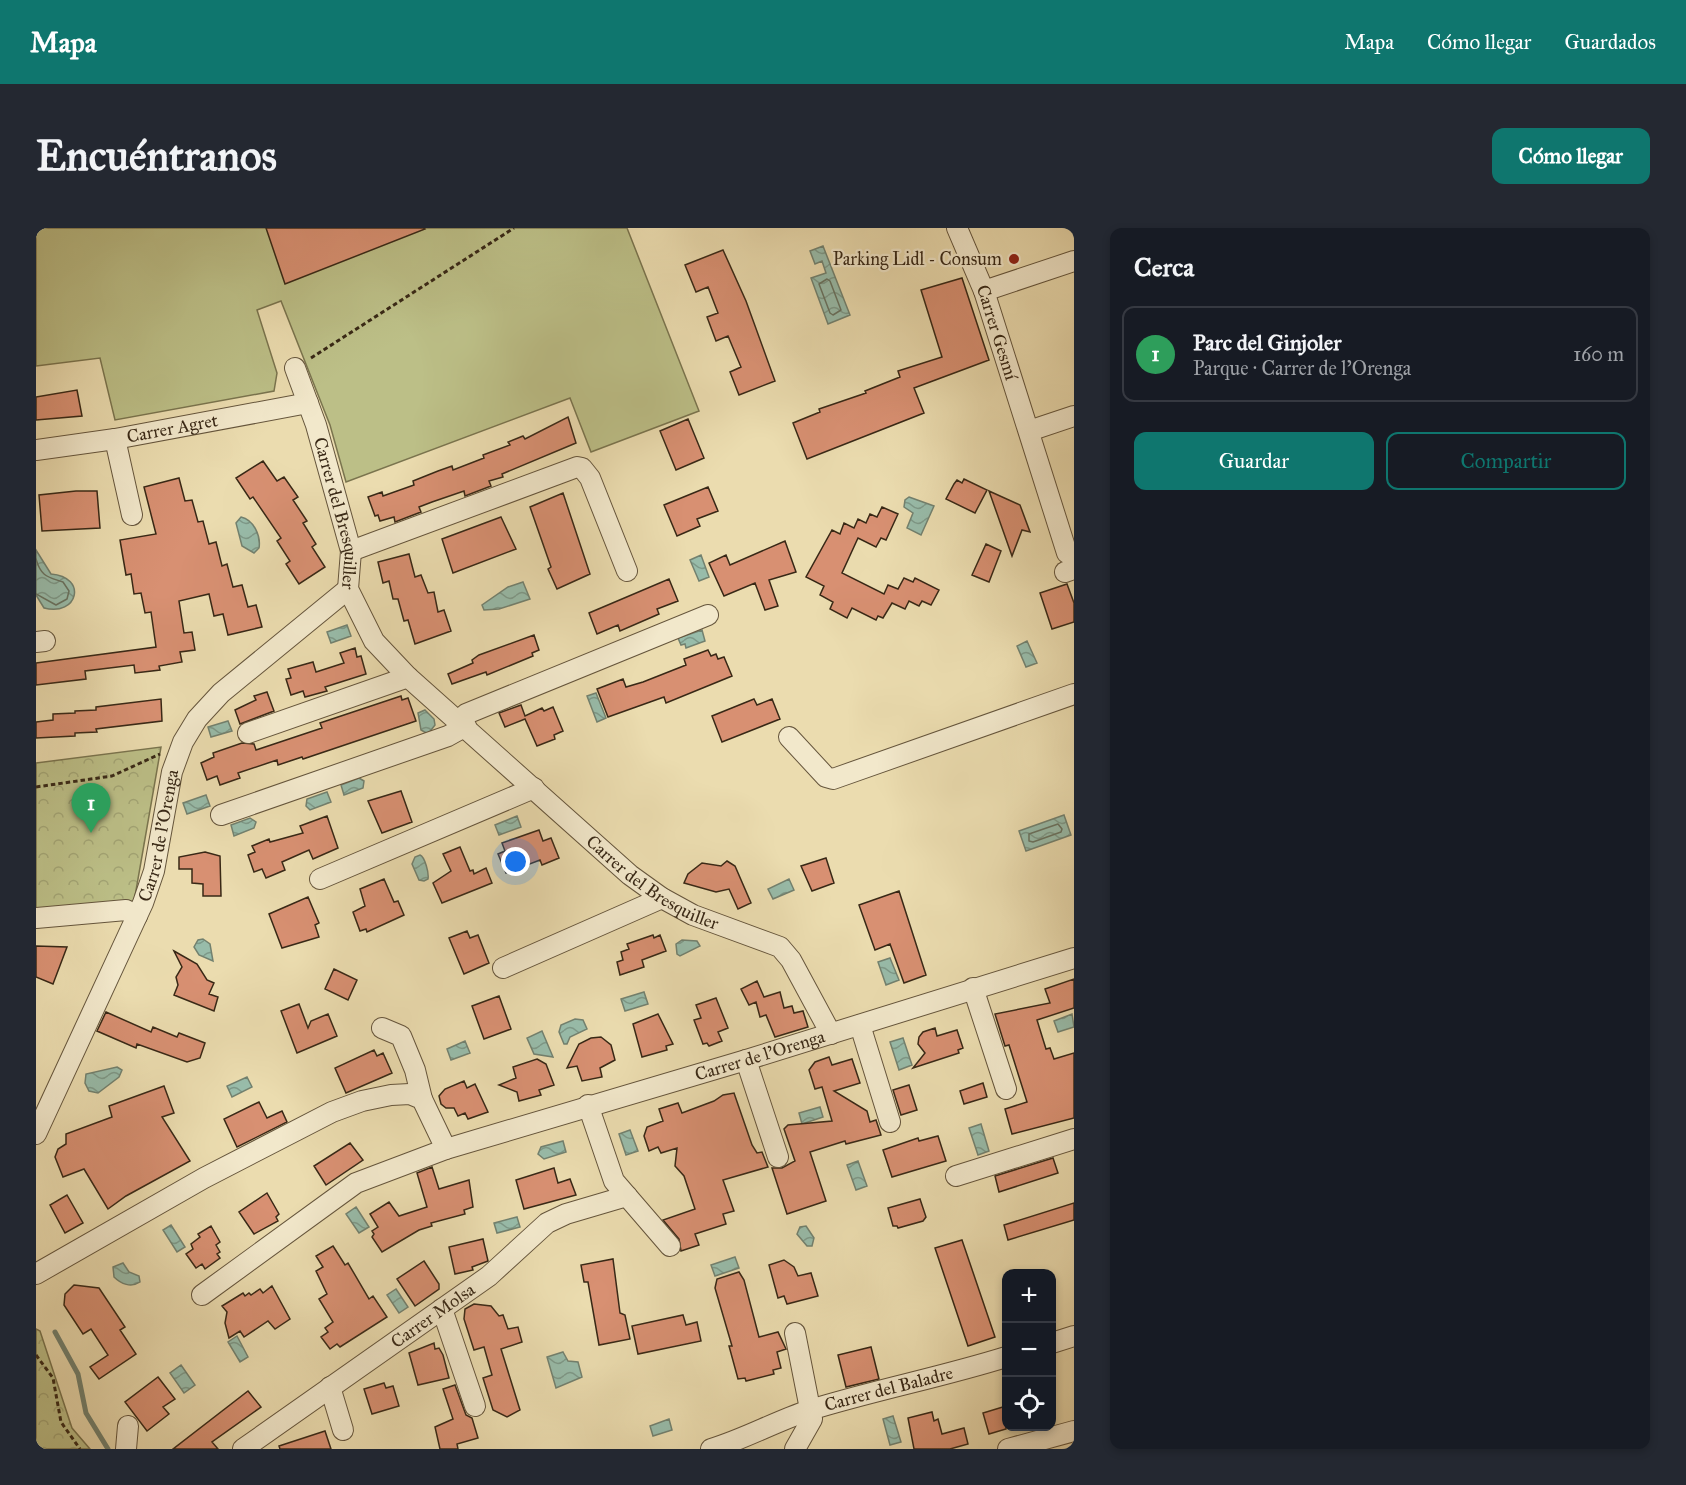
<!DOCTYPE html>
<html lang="es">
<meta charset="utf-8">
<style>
:root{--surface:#171b24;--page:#242831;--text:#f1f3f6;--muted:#9ea1a6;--line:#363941;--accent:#0f766e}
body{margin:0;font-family:"IM FELL Great Primer",serif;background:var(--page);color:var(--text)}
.controls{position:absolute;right:18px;bottom:18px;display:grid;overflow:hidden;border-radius:12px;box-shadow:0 3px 9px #0003}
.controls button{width:54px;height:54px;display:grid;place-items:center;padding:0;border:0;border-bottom:2px solid var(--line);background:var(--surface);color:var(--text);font:30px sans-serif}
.you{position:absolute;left:480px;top:634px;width:21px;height:21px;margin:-15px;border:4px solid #fff;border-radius:50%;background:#1a73e8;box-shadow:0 0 0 9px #1a73e833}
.badge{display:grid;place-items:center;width:39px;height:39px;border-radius:50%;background:var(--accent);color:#fff;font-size:20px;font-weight:700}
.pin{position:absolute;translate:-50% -50px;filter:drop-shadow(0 2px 3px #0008)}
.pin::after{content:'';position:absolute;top:32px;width:21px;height:18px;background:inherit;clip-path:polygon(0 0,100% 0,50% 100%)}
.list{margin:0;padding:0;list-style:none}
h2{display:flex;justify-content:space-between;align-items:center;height:78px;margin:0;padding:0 24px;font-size:26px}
h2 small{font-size:20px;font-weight:400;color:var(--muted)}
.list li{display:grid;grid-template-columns:39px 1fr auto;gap:18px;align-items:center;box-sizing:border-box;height:96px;margin:0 12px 12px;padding:0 12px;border:2px solid var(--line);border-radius:12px}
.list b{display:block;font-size:22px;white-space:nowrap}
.list p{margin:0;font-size:20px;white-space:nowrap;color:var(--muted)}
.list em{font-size:20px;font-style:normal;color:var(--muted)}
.actions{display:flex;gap:12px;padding:18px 24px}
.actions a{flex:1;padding:14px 0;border:2px solid var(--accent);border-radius:12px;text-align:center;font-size:21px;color:var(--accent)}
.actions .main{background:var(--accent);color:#fff}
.icon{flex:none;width:33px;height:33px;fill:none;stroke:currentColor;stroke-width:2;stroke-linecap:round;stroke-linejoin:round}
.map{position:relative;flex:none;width:1038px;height:1221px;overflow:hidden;border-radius:12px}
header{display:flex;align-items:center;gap:36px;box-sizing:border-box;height:84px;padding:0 30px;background:var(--accent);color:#fff}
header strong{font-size:28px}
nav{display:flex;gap:33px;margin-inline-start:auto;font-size:21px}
.intro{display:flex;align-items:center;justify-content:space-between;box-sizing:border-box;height:144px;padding:0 36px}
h1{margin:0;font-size:42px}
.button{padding:15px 27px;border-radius:12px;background:var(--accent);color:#fff;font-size:21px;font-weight:700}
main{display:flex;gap:36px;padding:0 36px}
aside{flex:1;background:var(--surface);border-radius:12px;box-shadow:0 3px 9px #0003}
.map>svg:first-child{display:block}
.grass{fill:#bcbf87;stroke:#7a744e;stroke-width:1.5}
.forest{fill:url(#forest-crowns);stroke:#7a744e;stroke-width:1.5}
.water{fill:url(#water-waves);stroke:#72816f;stroke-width:1.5}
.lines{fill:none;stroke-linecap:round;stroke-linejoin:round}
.shore{stroke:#687260;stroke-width:1.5}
.stream{stroke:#72816f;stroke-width:5}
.building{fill:#d89072;stroke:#382816;stroke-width:1.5}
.minor-casing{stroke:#65553c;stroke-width:22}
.path{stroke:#382816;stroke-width:3;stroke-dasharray:4.5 3;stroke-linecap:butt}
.minor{stroke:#f2e8cb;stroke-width:20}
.poi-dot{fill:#8f2418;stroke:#f2e8cb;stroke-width:2}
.labels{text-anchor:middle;stroke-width:4.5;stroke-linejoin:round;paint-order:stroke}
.poi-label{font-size:18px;fill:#382816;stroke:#f2e8cb;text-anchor:end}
.street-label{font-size:18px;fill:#382816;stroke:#f2e8cb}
</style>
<header>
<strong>Mapa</strong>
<nav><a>Mapa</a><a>Cómo llegar</a><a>Guardados</a></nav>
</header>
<div class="intro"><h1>Encuéntranos</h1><a class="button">Cómo llegar</a></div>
<main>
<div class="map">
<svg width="1038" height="1221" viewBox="0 0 1038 1221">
<defs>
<pattern id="forest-crowns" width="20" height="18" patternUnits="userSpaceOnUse" patternTransform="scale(1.5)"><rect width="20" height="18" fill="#bcbf87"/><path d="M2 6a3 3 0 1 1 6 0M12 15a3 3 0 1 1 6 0" fill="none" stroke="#a2a474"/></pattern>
<pattern id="water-waves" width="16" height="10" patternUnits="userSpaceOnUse" patternTransform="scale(1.5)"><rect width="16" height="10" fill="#98bcaa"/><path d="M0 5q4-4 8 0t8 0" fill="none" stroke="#7d9989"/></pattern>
</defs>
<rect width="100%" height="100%" fill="#ebdcaf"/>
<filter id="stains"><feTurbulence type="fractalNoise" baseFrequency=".00333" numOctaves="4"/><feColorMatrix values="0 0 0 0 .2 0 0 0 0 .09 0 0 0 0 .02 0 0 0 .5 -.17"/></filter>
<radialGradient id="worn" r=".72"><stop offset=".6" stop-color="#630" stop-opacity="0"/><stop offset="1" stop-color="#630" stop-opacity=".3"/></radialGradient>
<path class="grass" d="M0,0h591l72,183 -108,41 -21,-54 -224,84 -16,-57 -49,-124 -24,9 20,63 -3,18 -159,29 -15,-62 -64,8z"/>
<path class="forest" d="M125,519l-27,155 -98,9v-148z
M0,1101l4,2 32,97 18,21h-54z"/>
<path class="water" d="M787,18l27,69 -22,9 -17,-46 15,-5 -4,-12 -7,3 -5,-13z
M873,269l25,9 -13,29 -14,-7 6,-15 -9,-6 1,-7z
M205,289c13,3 20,19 18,31l-5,5 -12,-7 -6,-23z
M0,322l15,24c37,3 27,43 -7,34l-8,-13z
M665,327l8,22 -10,4 -9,-21z
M487,354l7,17 -31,10 -15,1 -2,-5 26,-18z
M311,397l4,11 -20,7 -4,-11z
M666,402l3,11 -19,7 -1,-4 -4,1 -3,-7z
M991,413l10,22 -11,4 -9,-21z
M560,465l10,25 -9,4 -10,-26z
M389,482l9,9 1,6 -7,9 -7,-4 -3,-17z
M192,493l4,10 -21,6 -3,-10z
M323,550l5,3 -1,7 -19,7 -3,-10z
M291,564l4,10 -21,8 -4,-4 1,-7z
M170,567l4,11 -23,8 -4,-11z
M1028,587l7,20 -45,16 -7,-20z
M481,588l4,11 -22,8 -4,-10z
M214,590l6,4 -2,6 -20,8 -3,-11z
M384,627c5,2 9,18 8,24l-4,2 -5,-1 -7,-16 3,-7z
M753,651l5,11 -21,9 -5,-10z
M167,711l7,5 3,17 -14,-6 -5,-8 4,-7z
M646,712l15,1 3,5 -20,10 -3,-2 -1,-10z
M854,730l9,22 -13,5 -8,-23z
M608,764l4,12 -23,7 -4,-12z
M1036,786l2,13 -16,5 -4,-11z
M539,791l8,1 4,9 -17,8 -3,7h-3l-5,-12 2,-7z
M506,803l11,26 -19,-3 -7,-16z
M867,810l9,27 -13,5 -9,-28z
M429,813l5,12 -19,7 -4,-11z
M81,839l5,3 -3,7 -21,16 -9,-2 -4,-8 1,-9z
M211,849l5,10 -20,10 -5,-11z
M784,879l3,10 -21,7 -3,-11z
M945,896l8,27 -11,4 -9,-27z
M594,902l8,21 -12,4 -7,-21z
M527,913l3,11 -22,7 -6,-5 3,-7z
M822,933l9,25 -11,4 -9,-25z
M320,979l13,20 -10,6 -13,-19z
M481,989l3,10 -23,6 -3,-10z
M135,997l14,22 -8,5 -14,-22z
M770,998l8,12 -2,8h-5l-10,-12 3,-7z
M699,1029l4,11 -24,8 -4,-11z
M87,1035l6,9 10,4 1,6c-9,6 -19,2 -26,-5l-1,-10z
M360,1061l12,18 -9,6 -12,-18z
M201,1108l11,21 -8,5 -12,-20z
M527,1124l5,9 10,1 4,15 -26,11 -9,-31z
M145,1137l14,20 -11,8 -14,-20z
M857,1188l8,26 -11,3 -7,-26z
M633,1191l3,11 -19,6 -3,-10z"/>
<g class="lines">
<path class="shore" d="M791,51l3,2 11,29 -8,5 -3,-2 -11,-29z
M0,331c5,18 12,18 27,23l6,9 -2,8 -11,6 -20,-11
M1022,596l4,5 -1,3 -28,10 -4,-1v-7z"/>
<path class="stream" d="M19,1104l23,42 8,39 22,36"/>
</g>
<path class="building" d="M230,0h158l1,1 -140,55z
M687,22l23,51 29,80 -36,14 -9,-23 11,-5 -13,-31 -12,5 -9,-24 11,-4 -10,-26 -12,5 -11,-27z
M926,50l27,82 -75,28 10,25 -117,46 -14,-36 27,-11 -1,-3 47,-16 -1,-2 35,-14 -2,-6 44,-14 -21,-67z
M41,162l5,26 -46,4v-23z
M532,189l8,26 -74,31 1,3 -14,4 2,5 -26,10 -1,-5 -32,11 -13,5 2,5 -26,10 -1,-5 -14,4 -2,-6 -3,1 -7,-19 14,-5 1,4 31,-11 -1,-4 25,-10 14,-5 1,4 31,-12 -1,-3 27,-10 -2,-3 15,-6 2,3z
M652,191l16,39 -28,12 -16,-39z
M227,233l14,20 7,-4 14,20 -5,3 14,21 -4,2 13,21 -4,3 13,20 -26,17 -13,-20 4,-3 -13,-20 4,-3 -28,-41 -3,2 -14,-21z
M143,250l6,23 7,-1 6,22 5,-1 6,23 7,-2 6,24 5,-2 6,23 9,-2 6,22 8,-2 6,22 -34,8 -5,-21 -9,2 -5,-22 -30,7 5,32 8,-1 3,18 -15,2 2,10 -23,4 1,4 -25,3 -1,-8 -49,6 1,8 -50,6v-22l120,-16 -5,-35 -6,1 -4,-20 -7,1 -3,-20 -5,1 -6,-35 36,-6 -12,-47z
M928,251l23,11 -12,23 -29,-14 8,-15 3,-4 5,3z
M672,259l10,24 -21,8 3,7 -23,10 -13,-31z
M40,263h21l3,37 -58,3 -3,-36z
M953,263l31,14 10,27 -8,-2 -10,26z
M527,265l27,81 -33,15 -9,-20 3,-2 -21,-60z
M846,279l16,7 -12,26 -5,-2 -5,9 -18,-9 -16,35 42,21 4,-9 10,4 6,-11 9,4 2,-4 24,12 -8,15 -9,-4 -3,5 -10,-5 -4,8 -13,-6 -9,15 -5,-2 -2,4 -24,-12 -5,10 -17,-9 3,-7 -13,-7 4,-9 -18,-9 26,-47 8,4 4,-11 10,5 4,-9 8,4 4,-9 7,3z
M465,289l15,32 -63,24 -11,-34z
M749,313l11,31 -27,8 9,26 -13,4 -10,-27 -31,13 -15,-33 17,-8 4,10z
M950,316l15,7 -12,31 -17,-7z
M373,326l6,23 6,-2 7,18 6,-1 4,20 6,-2 7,21 -36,13 -7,-24 -4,1 -6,-22h-5l-4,-18 -6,2 -5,-21z
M633,351l9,22 -21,8 2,5 -39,17 -2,-6 -21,9 -8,-21z
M1031,356l7,19v19l-22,7 -12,-36z
M498,407l5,15 -7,3 1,3 -46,19 -1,-3 -34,12 -4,-10 25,-11 -1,-3 7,-5z
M319,420l2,9 4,-1 5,18 -41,13 2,4 -22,6 -2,-6 -12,4 -5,-16 5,-1 -3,-9 25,-7 3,10 28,-9 -4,-10z
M672,422l3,6 5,-2 2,5 6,-2 8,19 -66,27 -2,-6 -56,20 -11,-28 26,-10 3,8 17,-5 43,-17 -2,-6z
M231,464l7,19 -34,13 -5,-14 21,-10 -2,-4z
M365,468l1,4 6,-2 8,23 -113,38 -1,-2 -24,8 -1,-5 -39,13 2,5 -20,7 -3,-9 -10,4 -6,-17 13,-6 -1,-4 29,-10 12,1 2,6 66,-22 -2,-5z
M125,471l1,22 -66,8 1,3 -22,1v3l-39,2v-16l17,-2v-6l22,-1v-2l21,-1v-3z
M718,471l3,6 15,-6 8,20 -58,23 -10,-26z
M485,477l4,11 17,-8 2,3 9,-4 10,24 -9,4 1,4 -18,7 -12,-27 -20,8 -6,-14z
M365,563l11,31 -30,11 -14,-32z
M291,588l11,32 -25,11 -4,-9 -27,12 3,8 -19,8 -4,-9 -8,3 -6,-17 7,-3 -3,-6 17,-7 1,3 33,-9 -3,-7z
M503,602l4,11 8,-3 8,20 -17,7 -2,-5 -34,13 -8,-19 7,-3 -3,-8z
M424,619l10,24 3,-1 1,4 12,-6 6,15 -50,20 -9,-20 18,-12 -8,-17z
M169,624l15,4 1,40h-18v-12l-11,-1v-14h-13v-12z
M790,630l8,25 -22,8 -11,-25z
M691,633l8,5 16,37 -13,6 -9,-20 -13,3 -32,-9 4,-9 14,-11 19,3z
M348,651l10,23 4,-1 6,14 -37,17 -1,-3 -6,2 -7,-19 12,-6 -5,-17z
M863,663l27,84 -22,8 -14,-39 -15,6 -16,-45z
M272,669l11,26 -4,2 4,12 -37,11 -13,-34z
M431,703l3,7 8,-3 11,28 -25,11 -15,-36z
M617,707l1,3 6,-3 6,16 -24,9 2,7 -24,8 -3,-13 6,-2 -2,-8 8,-3 -2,-5z
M0,718l31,1 -14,37 -17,-7z
M138,723l23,13 10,16 7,3 -5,11 9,3 -4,14 -40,-16 4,-10 -2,-8 6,-10z
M298,741l23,11 -9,20 -23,-11z
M1038,751v29l-37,12 9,29 4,-1 4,11 20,-6v65l-62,16 -7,-25 22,-7 -18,-57 -4,1 -10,-32 55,-11 -5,-14z
M721,753l7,16 16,-5 4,16 8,-2 2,7 9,-2 5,16 -33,10 -9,-22 -6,2 -4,-15 -7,3 -8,-16z
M463,768l12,33 -27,10 -12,-33z
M680,770l12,30 -10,4 4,9 -13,5 -2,-3 -4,1 -9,-24 7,-2 -5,-13z
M263,776l9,24 3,-7 17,-7 9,22 -40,17 -16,-42z
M70,784l45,20 2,-5 24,10 2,-4 26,10 -5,15 -13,4 -50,-18 -1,4 -39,-17z
M622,786l15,30 -7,2 1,4 -25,7 -9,-33z
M899,800l2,8 20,-6 6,18 -5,2 1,3 -46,15 12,-15 -7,-9 1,-7 4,-5z
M565,809l10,8 4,15 -15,8 2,9 -20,4 -5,-15 -10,2 12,-24 12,-6z
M338,822l3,6 6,-3 9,20 -46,20 -11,-25z
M793,829l3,8 20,-6 8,24 -26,8 33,20 3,11 6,-2 5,15 -35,9 -1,-3 -35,11 16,49 -39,13 -15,-46h10l13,-7 -11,-32 4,-4 44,-4 -10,-34 -7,2 -6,-19 6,-8z
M501,831l9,5 8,21 -15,5 2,5 -22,6 -2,-9 -18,-7 17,-7 -3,-11z
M428,853l3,7 8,-4 13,28 -20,7 -3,-6 -7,3 -4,-8h-8l-5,-4 -2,-8 6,-7z
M947,855l4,14 -23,7 -4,-13z
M873,857l8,25 -16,5 -8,-25z
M128,858l10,27 -12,4 28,44 -64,35 -18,13 -24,-40 -21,8 -8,-20 3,-8 8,-5v-10l46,-17 -3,-11z
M698,865l18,52 5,8 5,-1 6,15 -45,13 11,31 -11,3 3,10 -31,10 4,11 -18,6 -2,-12 -16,-19 32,-11 -11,-33 -9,-10 2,-18 -16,5 -3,-6 -9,4 -5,-15 3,-9 16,-6 -4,-12 19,-6 4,10 32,-12 9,-6z
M223,874l8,16 15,-7 5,11 -50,25 -13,-28z
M902,908l8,25 -54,16 -9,-27 35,-12 1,3z
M314,915l13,17 -37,25 -12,-19z
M1017,930l5,15 -59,19 -4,-16z
M396,939l7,22 30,-9 4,27 -9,3 1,4 -34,9 1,3 -13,4 -37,22 -10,-15 2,-3 -2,-3 6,-4 -8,-13 19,-12 10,14 28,-9 -10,-34z
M518,940l4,15 12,-4 6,16 -52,14 -8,-29z
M231,965l12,21 -3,3 2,4 -24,13 -15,-22z
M31,967l16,28 -18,10 -15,-28z
M884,971l6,18 -3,4 -25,7 -1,-2h-4l-5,-18z
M1038,975v17l-66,20 -4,-15z
M175,998l9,16 -4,3 4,7 -3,2 3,4 -15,11 -3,-5 -6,4 -10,-14 7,-5 -2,-5 9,-7 -2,-3z
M447,1011l5,22 -16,6 1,3 -18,4 -6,-27z
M926,1012l33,97 -27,9 -33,-98z
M297,1018l12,19 3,-2 21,36 4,-3 14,21 -47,30 -3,-3 -7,5 -9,-12 7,-5 -3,-4 8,-6 -14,-23 8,-5 -11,-23 7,-4 -7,-11z
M577,1031l7,54 5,2 5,24 -31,6 -11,-63h-4l-3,-17z
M748,1032l10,7 4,9 13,-3 7,23 -31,8 -3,-8 -6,2 -9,-33z
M388,1033l15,23v5l-24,17 -18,-27z
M703,1044l5,8 15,57 19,-5 8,17 -9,3 4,16 -8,2 1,4 -28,7 -1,-3 -7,1 -9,-33h3l-17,-58 2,-9z
M38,1057l25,3 26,39 -5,3 16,24 -37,25 -9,-12 18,-12 -17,-26 -8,5 -19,-29 1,-11z
M236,1058l18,33 -15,10 -7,-8 -24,16 -4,-6 -11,7 -4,-15 2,-11 -5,-6 21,-13 2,3 4,-3 2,2 9,-6 3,4z
M438,1076l17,2 8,10 4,-1 5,14 10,-2 4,15 -21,7 19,61 -13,7 -14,-7 -10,-32 9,-3 -8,-28 -10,3 -10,-31 1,-10z
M647,1087l3,10 11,-3 4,19 -63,13 -6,-28z
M398,1115l1,6 4,-1 4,7 6,23 -31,7 -9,-32z
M835,1119l8,32 -33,8 -8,-32z
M122,1149l17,22 -12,8 6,7 -22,17 -22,-29z
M348,1155l2,5 7,-2 6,20 -27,8 -8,-25z
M419,1157l11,30 6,3 6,20 -21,6 1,5h-18l-5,-22 18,-8 -10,-30z
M212,1163l13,16 -49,35 6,7h-45z
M970,1178v23l-17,5 -6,-21z
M896,1184l2,9 4,-2 4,15 22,-6 4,16 -18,5h-36l-6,-31z
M289,1203l6,18h-51l-1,-3z"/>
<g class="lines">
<defs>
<g id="minor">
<path id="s1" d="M921,0l27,63 83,262 7,3"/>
<path d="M948,63l90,-30"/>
<path id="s2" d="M259,140l21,57 35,126 -3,38 26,52 34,36 222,198 32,23 31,17 87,32 11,13 40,74"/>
<path d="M993,203l45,-15"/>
<path d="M79,211l17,76"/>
<path id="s3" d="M0,222l79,-11 193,-36"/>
<path d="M315,323l226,-84 5,1 8,10 37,93"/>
<path d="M1029,344l9,-3"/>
<path d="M0,414l9,-1"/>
<path d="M423,492l7,-6 242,-99"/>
<path d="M212,505l160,-56"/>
<path d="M753,509l37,40 7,2 241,-85"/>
<path d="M185,587l227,-79 18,-10"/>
<path d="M284,651l214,-91"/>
<path d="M0,690l90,-8 11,6"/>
<path d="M467,740l159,-70"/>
<path d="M937,760l33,101"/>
<path d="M824,797l30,97"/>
<path d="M346,800l19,8 14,34 7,29"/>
<path d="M710,832l32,97"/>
<path d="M552,877l26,76 56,65"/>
<path id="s4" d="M0,906l107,-231 11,-32 18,-99 11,-30 14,-23 24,-26 127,-104"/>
<path d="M920,948l118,-37"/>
<path id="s5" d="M0,1046l168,-96 128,-66 30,-11 29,-6 19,-1 12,5 24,50 300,-89 328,-102"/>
<path d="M166,1067l154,-112 90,-34"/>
<path d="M406,1081l33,97"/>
<path d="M759,1105l17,86 -17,30"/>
<path d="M1016,1115l22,-7"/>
<path d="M294,1159l13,43"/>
<path d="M90,1221l2,-23"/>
<path id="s6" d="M207,1221l246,-173 58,-53 19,-9 61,-18"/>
<path id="s7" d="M675,1221c34,-10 65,-28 99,-39 65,-20 132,-33 196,-53"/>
<path d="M972,1221l66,-18"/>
</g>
</defs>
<use href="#minor" class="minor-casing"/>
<path class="path" d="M275,130l203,-130
M0,559l76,-11 48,-22
M0,1127l17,23 8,44 19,27"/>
<use href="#minor" class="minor"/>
</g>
<circle class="poi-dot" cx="978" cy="31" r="6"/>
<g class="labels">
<g class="poi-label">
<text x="966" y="37">Parking Lidl - Consum</text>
</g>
<g class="street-label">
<text dy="6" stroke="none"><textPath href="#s1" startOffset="112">Carrer Gesmí</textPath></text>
<text dy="6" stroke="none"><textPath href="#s3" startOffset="138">Carrer Agret</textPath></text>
<text dy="6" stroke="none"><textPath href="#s2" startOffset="152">Carrer del Bresquiller</textPath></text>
<text dy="6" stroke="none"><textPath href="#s4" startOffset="324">Carrer de l'Orenga</textPath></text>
<text dy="6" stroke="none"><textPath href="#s2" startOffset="658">Carrer del Bresquiller</textPath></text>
<text dy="6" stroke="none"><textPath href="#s5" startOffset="814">Carrer de l'Orenga</textPath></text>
<text dy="6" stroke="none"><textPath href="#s6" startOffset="232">Carrer Molsa</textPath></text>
<text dy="6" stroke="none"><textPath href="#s7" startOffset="188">Carrer del Baladre</textPath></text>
</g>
</g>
<rect width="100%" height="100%" filter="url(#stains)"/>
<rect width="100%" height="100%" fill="url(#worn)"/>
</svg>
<div class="controls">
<button>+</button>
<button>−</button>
<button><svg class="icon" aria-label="locate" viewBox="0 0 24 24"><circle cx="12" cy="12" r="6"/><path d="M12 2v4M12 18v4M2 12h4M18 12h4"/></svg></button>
</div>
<div class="you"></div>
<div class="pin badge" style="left:55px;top:605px;background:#2e9e5b">1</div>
</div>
<aside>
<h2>Cerca<small></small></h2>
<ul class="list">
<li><span class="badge" style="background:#2e9e5b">1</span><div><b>Parc del Ginjoler</b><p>Parque · Carrer de l'Orenga</p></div><em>160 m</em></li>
</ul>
<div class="actions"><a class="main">Guardar</a><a>Compartir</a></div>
</aside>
</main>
